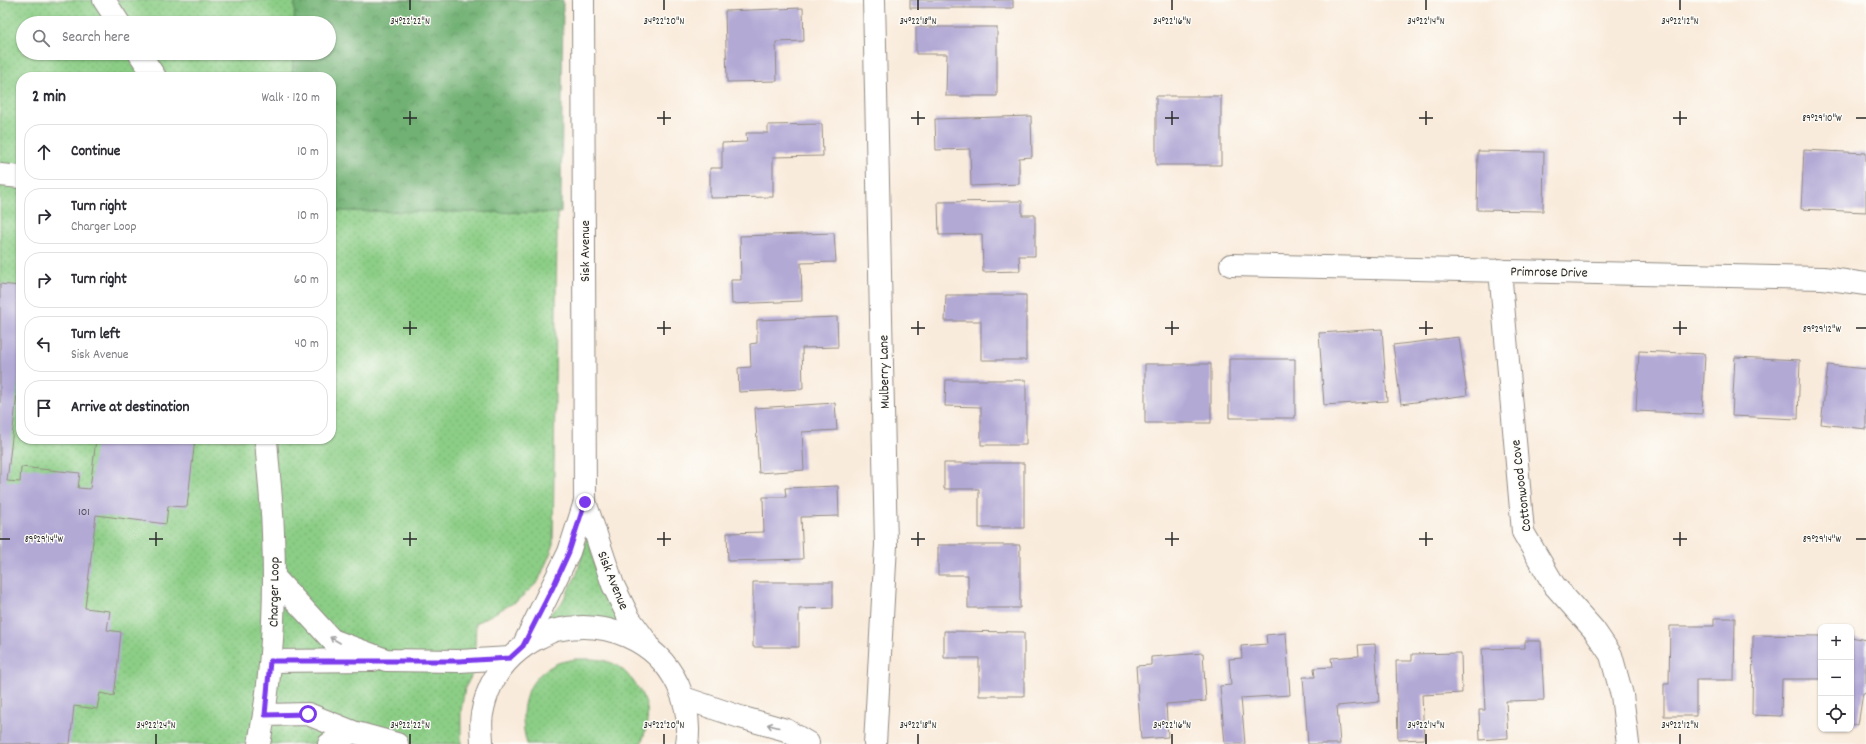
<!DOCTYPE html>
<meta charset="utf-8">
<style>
:root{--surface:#fff;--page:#f2f2f3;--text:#2b2b33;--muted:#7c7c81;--line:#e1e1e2}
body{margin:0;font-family:Dekko,sans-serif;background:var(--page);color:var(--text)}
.controls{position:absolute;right:12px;bottom:12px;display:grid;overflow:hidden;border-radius:8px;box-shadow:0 1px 3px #0004}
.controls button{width:36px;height:36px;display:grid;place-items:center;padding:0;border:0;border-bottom:1px solid var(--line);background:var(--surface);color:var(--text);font:20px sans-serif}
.stop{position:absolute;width:12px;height:12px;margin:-9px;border:3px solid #7c3aed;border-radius:50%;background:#fff}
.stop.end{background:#7c3aed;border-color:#fff;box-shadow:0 1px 4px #0008}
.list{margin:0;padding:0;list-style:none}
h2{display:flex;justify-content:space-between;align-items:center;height:52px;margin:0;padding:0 16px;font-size:17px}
h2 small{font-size:13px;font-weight:400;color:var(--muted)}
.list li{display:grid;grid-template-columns:26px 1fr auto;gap:12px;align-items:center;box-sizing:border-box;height:56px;margin:0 8px 8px;padding:0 8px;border:1px solid var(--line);border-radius:16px}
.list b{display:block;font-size:15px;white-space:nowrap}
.list p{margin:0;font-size:13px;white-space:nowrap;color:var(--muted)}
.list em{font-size:13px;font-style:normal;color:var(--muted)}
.icon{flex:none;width:22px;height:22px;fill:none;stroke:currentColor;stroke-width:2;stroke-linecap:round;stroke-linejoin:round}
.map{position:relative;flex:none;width:1866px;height:744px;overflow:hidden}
.search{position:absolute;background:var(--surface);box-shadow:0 1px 3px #0004;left:16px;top:16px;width:320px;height:44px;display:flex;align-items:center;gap:10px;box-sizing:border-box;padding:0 14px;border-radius:22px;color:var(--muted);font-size:15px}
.panel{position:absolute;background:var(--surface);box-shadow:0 1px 3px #0004;left:16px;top:72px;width:320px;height:372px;border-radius:16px}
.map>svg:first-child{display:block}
.grass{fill:url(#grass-dots);stroke:#5c7c58;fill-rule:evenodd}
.forest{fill:url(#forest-crowns);stroke:#4e6e4f}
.building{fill:#b2a9d5}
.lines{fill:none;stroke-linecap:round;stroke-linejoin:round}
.minor-casing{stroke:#928b83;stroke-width:24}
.minor{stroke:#fff;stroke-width:22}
.oneway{stroke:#a0a0a0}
.route{stroke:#7c3aed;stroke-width:5}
.ticks{fill:none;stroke:#2b2b2b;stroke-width:1.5}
.labels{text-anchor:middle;stroke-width:3;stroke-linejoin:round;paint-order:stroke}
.number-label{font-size:12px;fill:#4d4a56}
.street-label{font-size:14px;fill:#2b2b2b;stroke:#fdfcf7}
.ticks-label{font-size:10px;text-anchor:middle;fill:#2b2b2b;stroke:#fdfcf7;stroke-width:3;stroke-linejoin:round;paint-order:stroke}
</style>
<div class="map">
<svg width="1866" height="744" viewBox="0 0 1866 744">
<defs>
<pattern id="grass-dots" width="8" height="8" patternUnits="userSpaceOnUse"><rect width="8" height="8" fill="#8cce86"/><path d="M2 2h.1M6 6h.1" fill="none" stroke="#79b174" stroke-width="1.8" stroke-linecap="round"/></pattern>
<pattern id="forest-crowns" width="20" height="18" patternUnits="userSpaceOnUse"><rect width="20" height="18" fill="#71b173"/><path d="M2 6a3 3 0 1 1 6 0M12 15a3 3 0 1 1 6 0" fill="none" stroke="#5d905f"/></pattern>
</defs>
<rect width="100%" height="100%" fill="#fdfcf7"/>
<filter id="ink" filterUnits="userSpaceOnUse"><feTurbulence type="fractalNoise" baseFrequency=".025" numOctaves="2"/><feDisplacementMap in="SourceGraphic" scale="8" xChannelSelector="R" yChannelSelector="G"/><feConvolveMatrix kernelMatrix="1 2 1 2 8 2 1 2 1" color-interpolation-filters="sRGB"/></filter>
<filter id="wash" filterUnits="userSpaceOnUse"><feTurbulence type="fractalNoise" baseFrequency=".012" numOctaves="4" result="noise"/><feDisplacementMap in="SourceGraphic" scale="16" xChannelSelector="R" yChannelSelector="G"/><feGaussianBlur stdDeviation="0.9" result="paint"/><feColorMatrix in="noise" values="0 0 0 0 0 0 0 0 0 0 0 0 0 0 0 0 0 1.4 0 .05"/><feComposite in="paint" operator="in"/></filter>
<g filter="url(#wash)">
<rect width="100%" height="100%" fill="#f9ebdb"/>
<path class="grass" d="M0,0h560l-7,547 -15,35 -21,19 -41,22 -2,48 -9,17 -4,23v33h-461zM23,23h306v30h-306zM21,77h310v362h-310z
M589,528c2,26 7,55 22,77 7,9 14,18 22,27l-85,-11 2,-7 11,-10 16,-30z
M575,659c12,0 25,-1 37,4 14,5 32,30 35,45 2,11 -2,26 -6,36h-114c-9,-31 -4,-64 27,-79 6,-4 14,-4 21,-6z"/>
<path class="forest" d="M295,0h268l-2,213 -230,-2v-134h-39l1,-24h36v-30h-35z"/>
<g id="blocks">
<path class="building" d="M910,0h103v8h-103z
M803,8l1,33 -28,1 1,39 -50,1 -2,-71z
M916,27h81v69h-51l1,-42h-31z
M1156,96h65v69h-65z
M1031,116l1,41 -13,1v26l-48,2 -1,-37 -34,1 -1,-31z
M822,124l1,32 -50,1v40l-63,1v-30h12v-25l25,-1 -1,-9h22v-8z
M1804,150l62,3v59l-65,-3z
M1478,151l66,1 -1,59 -66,-1z
M1022,201v14h13v41h-16l1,15 -37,1 -1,-38 -43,1 -1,-33z
M834,233l2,29 -35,1 1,38 -70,3 -1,-24h10l-1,-44z
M0,284l21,2v73l-14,122 13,1 1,-15 9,1 50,5 -2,15 12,1 6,-50h99l-8,68 -19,-1 -2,18 -70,-9 -11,93 25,3 -3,19 14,2 -5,48 -2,16 -14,-3 -3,16 -23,-3 -4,38h-70z
M946,295h80v65h-45v-39h-36z
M837,317l1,30 -36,1 1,41 -64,3 -1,-24 13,-1 -1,-23 7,-1v-23z
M1382,329l5,72 -63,4 -5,-72z
M1459,337l8,58 -66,9 -8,-59z
M1639,351l66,3 -3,60 -66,-3z
M1735,357l65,3 -2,59 -66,-3z
M1229,359h66v59h-66z
M1145,364h66v59h-66z
M1828,365l38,4v60l-45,-5z
M946,380h80v65h-45v-38l-36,-1z
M835,403l2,27 -35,2 2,38 -45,3 -4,-65z
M944,463h80v65h-45v-39h-35z
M838,486l1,30 -38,1 2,42 -75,2 -1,-28 37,-1 -1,-35h23l-1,-9z
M938,545h82v63h-52v-33h-30z
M753,582h80v26l-34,1v38h-46z
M1714,618h21l-1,62h-38v36h-32v-32h5l1,-58h44z
M944,631l80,1v64h-45v-38h-35z
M1286,633l4,62 -49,3 4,46h-20l-5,-58 11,-1 -2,-26 13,-1 -1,-12 26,-2 -1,-9z
M1753,635l68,1v43h-39l-1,37 -29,-1z
M1851,637l15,3v54l-3,-1 -5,32 -7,-1z
M1525,641h16l3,59 -38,1 2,37 -28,2 -1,-30h6l-3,-61 43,-1z
M1375,644l4,58 -42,4 3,38h-32l-5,-67h12l-1,-9 18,-1 -1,-9 28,-2 -1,-11z
M1203,653l3,48 -40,3 2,33 -27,2 -5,-73 15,-1v-8z
M1461,653l1,40 -40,2 2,44 -26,1 -2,-79h16v-7z"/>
</g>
</g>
<g filter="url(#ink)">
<use href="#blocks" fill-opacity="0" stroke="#928b83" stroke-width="1"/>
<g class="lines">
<defs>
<path id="minor" d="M104,0l15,23
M874,0l12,545 -11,199
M139,53l16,24
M0,175l21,2
M1231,265l592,13 43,6
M1500,270l23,262 31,53 40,45 17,25 11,40 6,49
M585,502l28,83 16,33 19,26
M274,577l58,63 54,20 73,1 51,-3
M523,646l46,-94 16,-50 -2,-502
M271,661l102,-1
M684,698l56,19 46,13 22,13
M265,715l43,-1 45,18
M259,744c13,-69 17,-141 14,-211 -1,-32 -5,-63 -7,-94
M329,744l24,-12 44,12
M482,744c0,-10 -2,-21 0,-30 6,-35 26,-61 58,-77 5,-2 11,-6 16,-7 49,-11 100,9 122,55 8,18 12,39 9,59"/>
</defs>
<use href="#minor" class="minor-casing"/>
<use href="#minor" class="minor"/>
</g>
<defs><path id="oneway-shaft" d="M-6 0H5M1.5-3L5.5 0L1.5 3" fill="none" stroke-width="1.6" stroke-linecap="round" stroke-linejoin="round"/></defs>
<g class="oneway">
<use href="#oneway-shaft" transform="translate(335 640) rotate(-150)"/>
<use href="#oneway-shaft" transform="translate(773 726) rotate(-165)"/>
</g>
</g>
<g class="lines" filter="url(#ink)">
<path class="route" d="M308,714l-43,1 5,-54h189l51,-3 13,-12 30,-59 16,-35 16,-50"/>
</g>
<path class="ticks" d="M410,0v10M664,0v10M918,0v10M1172,0v10M1426,0v10M1680,0v10M410,111v14M664,111v14M918,111v14M1172,111v14M1426,111v14M1680,111v14M403,118h14M657,118h14M911,118h14M1165,118h14M1419,118h14M1673,118h14M1856,118h10M410,321v14M664,321v14M918,321v14M1172,321v14M1426,321v14M1680,321v14M403,328h14M657,328h14M911,328h14M1165,328h14M1419,328h14M1673,328h14M1856,328h10M156,532v14M410,532v14M664,532v14M918,532v14M1172,532v14M1426,532v14M1680,532v14M0,539h10M149,539h14M403,539h14M657,539h14M911,539h14M1165,539h14M1419,539h14M1673,539h14M1856,539h10M156,734v10M410,734v10M664,734v10M918,734v10M1172,734v10M1426,734v10M1680,734v10"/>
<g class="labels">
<g class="number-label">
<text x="84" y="515">101</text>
</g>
<g class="street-label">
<text transform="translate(584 251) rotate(-90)" y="5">Sisk Avenue</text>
<text transform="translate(1549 271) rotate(1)" y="5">Primrose Drive</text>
<text transform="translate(883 372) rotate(-91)" y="5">Mulberry Lane</text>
<text transform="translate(1520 486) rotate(-97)" y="5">Cottonwood Cove</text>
<text transform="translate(614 580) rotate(68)" y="5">Sisk Avenue</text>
<text transform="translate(273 592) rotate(-89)" y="5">Charger Loop</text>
</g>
</g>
<g class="ticks-label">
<text x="410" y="24">34°22'22"N</text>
<text x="664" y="24">34°22'20"N</text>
<text x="918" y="24">34°22'18"N</text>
<text x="1172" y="24">34°22'16"N</text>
<text x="1426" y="24">34°22'14"N</text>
<text x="1680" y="24">34°22'12"N</text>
<text x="1822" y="121">89°29'10"W</text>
<text x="1822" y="332">89°29'12"W</text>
<text x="1822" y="542">89°29'14"W</text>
<text x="44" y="542">89°29'14"W</text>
<text x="156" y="728">34°22'24"N</text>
<text x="410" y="728">34°22'22"N</text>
<text x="664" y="728">34°22'20"N</text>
<text x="918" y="728">34°22'18"N</text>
<text x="1172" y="728">34°22'16"N</text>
<text x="1426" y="728">34°22'14"N</text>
<text x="1680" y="728">34°22'12"N</text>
</g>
</svg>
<div class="controls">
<button>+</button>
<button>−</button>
<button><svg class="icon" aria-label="locate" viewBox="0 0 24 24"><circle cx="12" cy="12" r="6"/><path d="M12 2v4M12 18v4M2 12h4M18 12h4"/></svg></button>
</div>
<div class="stop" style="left:308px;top:714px"></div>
<div class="stop end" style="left:585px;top:502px"></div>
<div class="search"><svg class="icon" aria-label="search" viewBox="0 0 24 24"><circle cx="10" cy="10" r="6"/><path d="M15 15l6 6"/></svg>Search here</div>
<section class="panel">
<h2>2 min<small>Walk · 120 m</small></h2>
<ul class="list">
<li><svg class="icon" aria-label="ahead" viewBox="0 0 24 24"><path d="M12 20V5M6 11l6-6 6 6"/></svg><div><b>Continue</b></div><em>10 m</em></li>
<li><svg class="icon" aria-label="right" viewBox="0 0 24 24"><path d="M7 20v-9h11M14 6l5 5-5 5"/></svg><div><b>Turn right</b><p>Charger Loop</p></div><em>10 m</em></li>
<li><svg class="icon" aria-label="right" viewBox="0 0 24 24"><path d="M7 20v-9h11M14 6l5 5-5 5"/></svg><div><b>Turn right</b></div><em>60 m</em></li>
<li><svg class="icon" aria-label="left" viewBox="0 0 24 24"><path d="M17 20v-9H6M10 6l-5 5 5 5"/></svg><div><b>Turn left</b><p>Sisk Avenue</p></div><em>40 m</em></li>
<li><svg class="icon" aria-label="arrive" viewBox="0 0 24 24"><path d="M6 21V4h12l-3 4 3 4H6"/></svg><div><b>Arrive at destination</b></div></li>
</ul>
</section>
</div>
